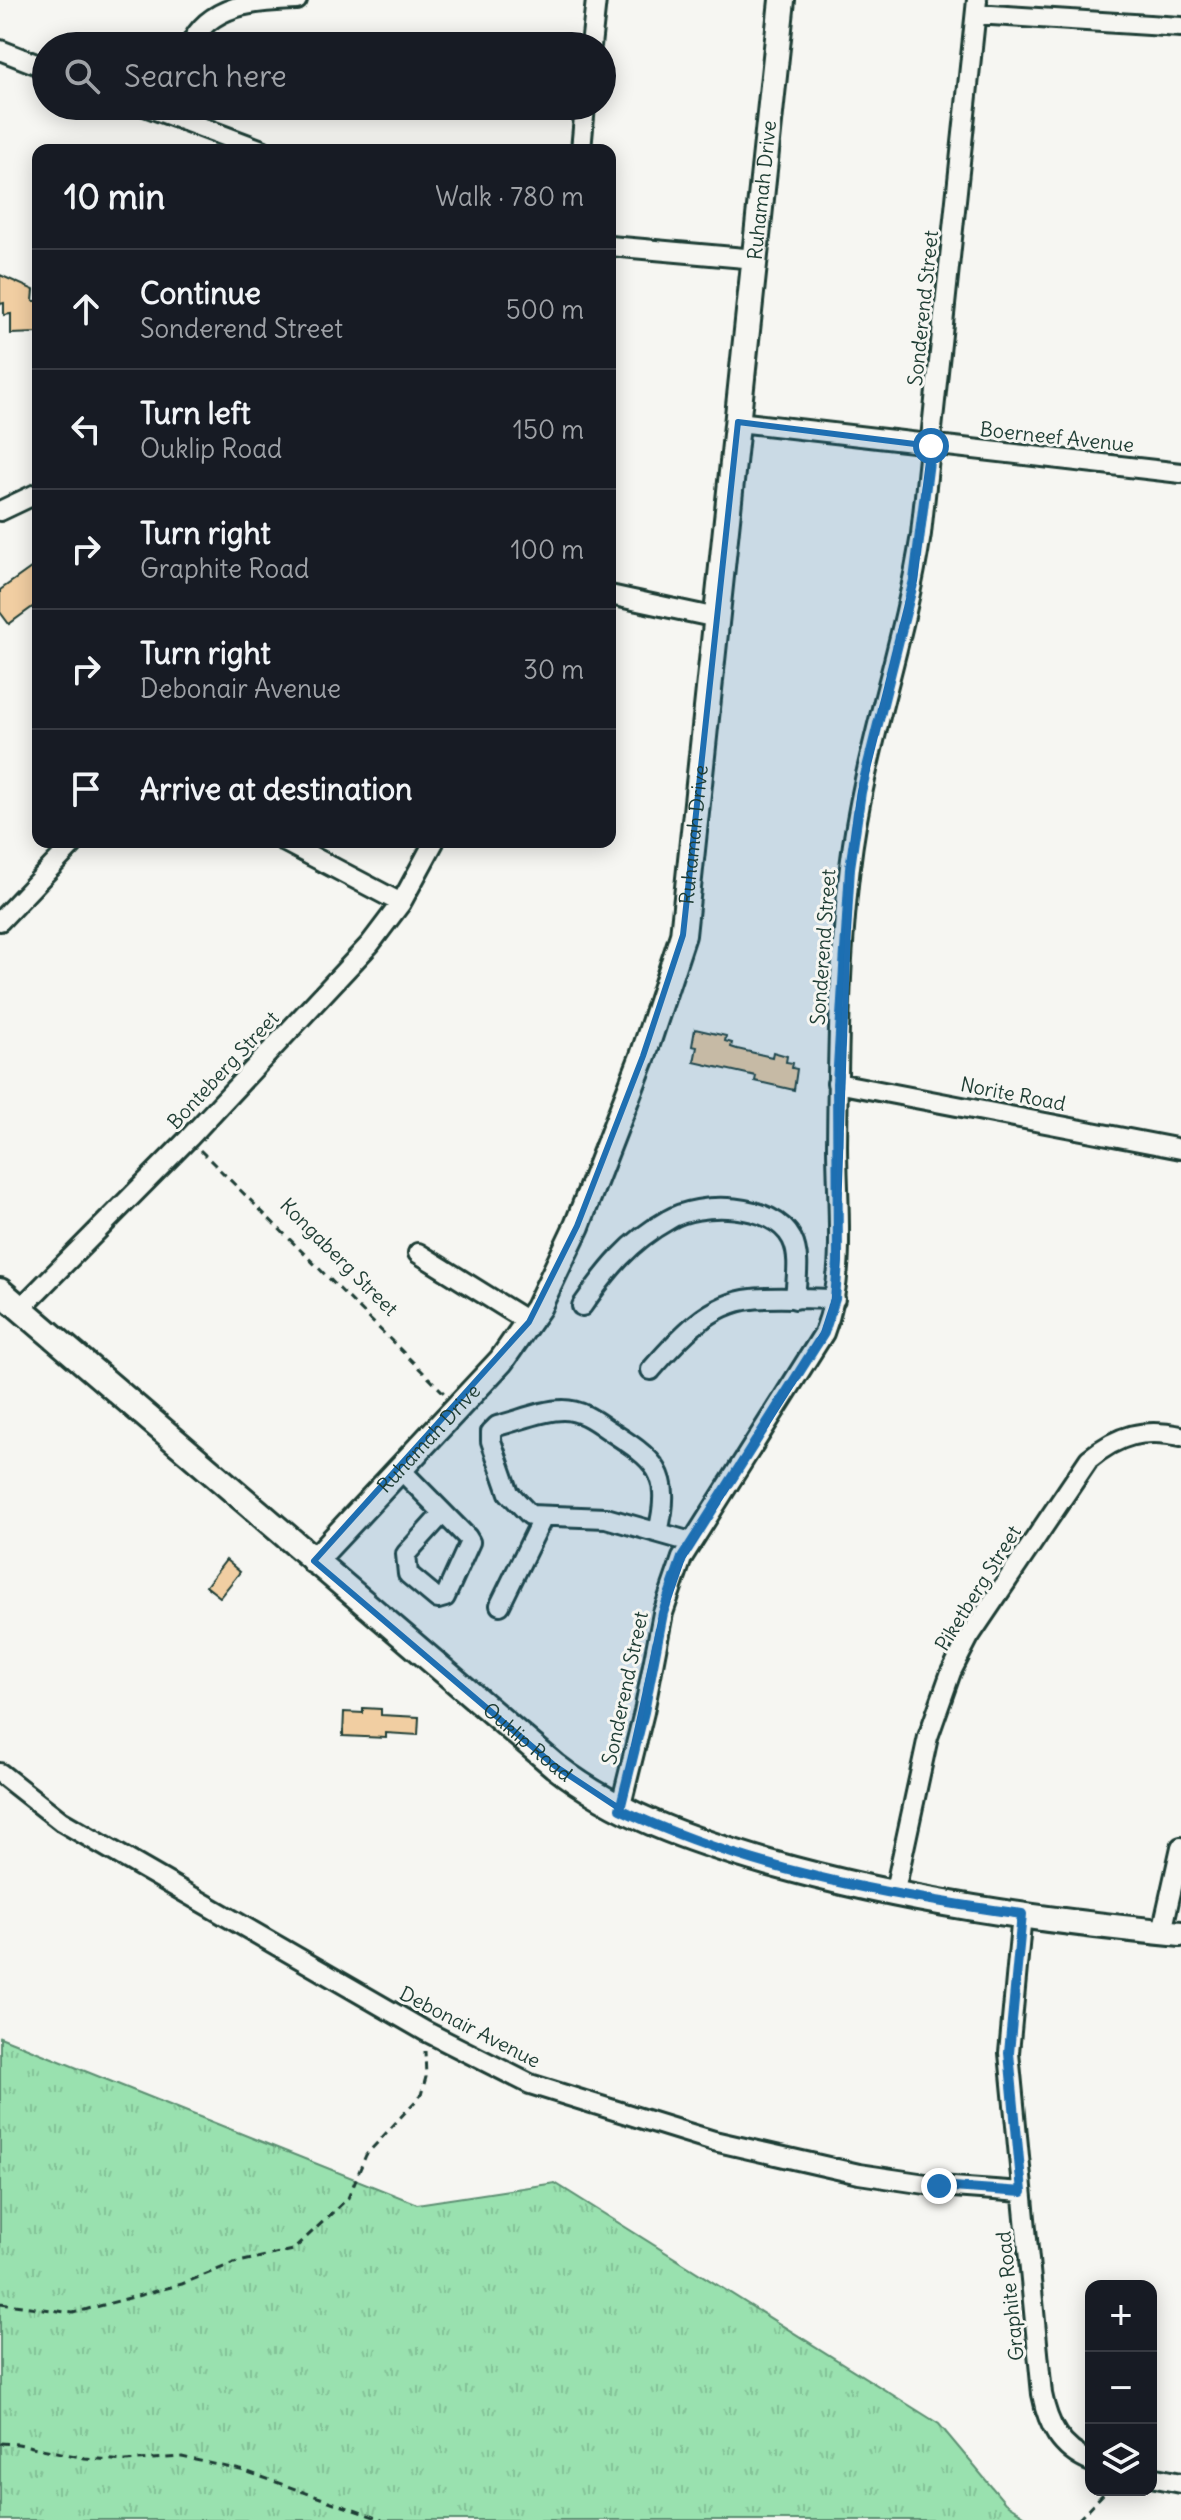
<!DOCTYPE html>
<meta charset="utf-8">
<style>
:root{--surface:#171b24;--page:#20242c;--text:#f1f3f6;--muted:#9ea1a6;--line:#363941}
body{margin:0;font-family:Delius,sans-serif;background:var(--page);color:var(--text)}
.controls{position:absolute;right:24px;bottom:24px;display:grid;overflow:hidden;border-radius:16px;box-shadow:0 4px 20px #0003}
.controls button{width:72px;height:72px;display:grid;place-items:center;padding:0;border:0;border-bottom:2px solid var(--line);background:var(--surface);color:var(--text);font:40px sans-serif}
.stop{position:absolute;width:24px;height:24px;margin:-18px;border:6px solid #1f6fb2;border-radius:50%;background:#fff}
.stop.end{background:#1f6fb2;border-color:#fff;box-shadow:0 2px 8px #0008}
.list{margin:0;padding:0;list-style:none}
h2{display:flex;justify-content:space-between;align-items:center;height:104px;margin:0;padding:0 32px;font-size:34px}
h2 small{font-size:26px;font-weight:400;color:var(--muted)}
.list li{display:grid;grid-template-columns:52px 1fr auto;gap:24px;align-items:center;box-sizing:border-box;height:120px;padding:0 32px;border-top:2px solid var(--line)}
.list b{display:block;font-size:30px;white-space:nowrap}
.list p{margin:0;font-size:26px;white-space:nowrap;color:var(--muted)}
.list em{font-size:26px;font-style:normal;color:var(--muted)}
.icon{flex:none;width:44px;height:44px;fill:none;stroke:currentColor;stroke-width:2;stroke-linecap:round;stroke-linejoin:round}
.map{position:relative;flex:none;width:1181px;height:2520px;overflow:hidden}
.search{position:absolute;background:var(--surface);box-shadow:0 4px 20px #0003;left:32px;top:32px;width:584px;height:88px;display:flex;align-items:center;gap:20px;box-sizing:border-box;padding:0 28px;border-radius:44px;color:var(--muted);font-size:30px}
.panel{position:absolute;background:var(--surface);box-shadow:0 4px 20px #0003;left:32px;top:144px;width:584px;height:704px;border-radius:16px}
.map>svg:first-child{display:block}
.park{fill:url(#park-tufts);stroke:#5c8f72;stroke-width:2}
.building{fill:#f1cea2;stroke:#1f3d34;stroke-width:2}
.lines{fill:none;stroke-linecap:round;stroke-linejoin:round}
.minor-casing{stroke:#1f3d34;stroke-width:24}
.tertiary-casing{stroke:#1f3d34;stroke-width:30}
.path{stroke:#1f3d34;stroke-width:3;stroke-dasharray:8 6;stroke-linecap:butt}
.minor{stroke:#f6f6f2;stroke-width:18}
.tertiary{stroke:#f6f6f2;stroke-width:24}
.route{stroke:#1f6fb2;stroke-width:10}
.marked{fill:#1f6fb2;fill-opacity:0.2;stroke:#1f6fb2;stroke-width:6;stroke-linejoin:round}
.labels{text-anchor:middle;stroke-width:6;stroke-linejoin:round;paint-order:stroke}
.street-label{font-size:20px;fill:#1f3d34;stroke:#f6f6f2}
</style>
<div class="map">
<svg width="1181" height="2520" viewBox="0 0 1181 2520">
<defs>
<pattern id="park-tufts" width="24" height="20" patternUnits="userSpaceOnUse" patternTransform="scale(2)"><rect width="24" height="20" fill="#99e1af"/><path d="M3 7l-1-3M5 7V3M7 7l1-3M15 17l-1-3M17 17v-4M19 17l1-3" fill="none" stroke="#83c297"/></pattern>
</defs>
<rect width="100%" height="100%" fill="#f6f6f2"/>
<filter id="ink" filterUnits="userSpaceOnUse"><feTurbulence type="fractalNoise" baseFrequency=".0125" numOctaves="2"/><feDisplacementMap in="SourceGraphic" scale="16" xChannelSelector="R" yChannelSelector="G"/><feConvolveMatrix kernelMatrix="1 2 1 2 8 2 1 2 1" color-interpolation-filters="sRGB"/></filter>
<g filter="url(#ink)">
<path class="park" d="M0,2037l417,167 138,-21 384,241 66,79 27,17h-1032z"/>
<path class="building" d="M0,275l34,15 -1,11h5v32l-27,1v-20l-7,1v-12l-4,1z
M38,563v40l-29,21 -9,-12v-22z
M695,1029l31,7 -1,5 7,2 -1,4 6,2 35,8 1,-5 14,4 -1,6 7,1 -1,5 5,1 -3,21 -39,-9 1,-5 -62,-14 3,-15 -5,-1z
M226,1560l14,12 -20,25 -14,-11z
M363,1708l18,1v6l38,2 -1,18 -32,-2v5l-43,-2 1,-24 19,1z"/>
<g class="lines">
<defs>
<path id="minor" d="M976,14l205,13
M190,46c18,-42 67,-45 107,-46
M591,46l5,-46
M0,50l46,18
M145,106l117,44
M581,150l4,-44
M610,246l146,13
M738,422l443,51
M0,511l38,-18
M610,595l107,23
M285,842l116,61
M0,921l75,-79
M837,1083l344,66
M418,1253l111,69
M582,1306c25,-36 48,-65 86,-86 31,-19 105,-18 124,19 9,18 4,41 3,60
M20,1309l169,-171 181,-194 31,-41 33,-61
M651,1370c27,-31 58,-67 101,-71 27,-3 56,0 83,0
M400,1469l67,68 3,5 -25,55 -7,2 -30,-25 -2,-20 37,-41
M658,1532c15,-61 -3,-72 -51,-103 -14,-10 -27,-19 -44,-19 -21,0 -45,11 -66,16l-6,6v9l18,52 21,22 76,3 85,24
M500,1605l43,-88
M0,1773l61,48 364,210 105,53 184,57 145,33 80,12 83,6
M620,1809l24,-97 19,-99 19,-55 142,-225c23,-58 13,-125 13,-187 1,-92 2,-187 13,-279 13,-113 54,-220 71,-333l56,-534
M894,1895l34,-158 23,-65 18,-35 120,-178c29,-24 54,-31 92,-23
M1022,1914l-13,139 33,341c6,31 18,55 49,68
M1162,1932l19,-85
M1151,2477l30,6"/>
<g id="tertiary">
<path id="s1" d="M0,1291l555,475c64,50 136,74 214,97 134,38 273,58 412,71"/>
<path id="s2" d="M314,1561l187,-200 37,-53 39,-82 66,-170 40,-121 99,-935"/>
</g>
</defs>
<use href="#minor" class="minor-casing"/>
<use href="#tertiary" class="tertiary-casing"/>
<path class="path" d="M200,1150l244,243
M0,2303l73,10 109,-29 52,-21 59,-13 55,-52 18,-43 55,-60 5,-18 -1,-26
M0,2443l18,1 67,14 41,3 56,-4 63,14 137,49
M1078,2520l29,-30"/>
<use href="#minor" class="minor"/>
<use href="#tertiary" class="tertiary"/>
</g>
</g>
<g class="lines" filter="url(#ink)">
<path class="route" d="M931,446l-17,134 -53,212 -11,76 -13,215 1,179 -3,37 -11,34 -142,225 -19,55 -19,99 -24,97c126,60 264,86 402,105l-13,139 13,139 -83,-6"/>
</g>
<path class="marked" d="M738,422l193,24 -17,134 -53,212 -11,76 -15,431 -11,34 -142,225 -19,55 -43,196 -65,-43 -241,-205 215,-239 48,-96 66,-170 40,-121z"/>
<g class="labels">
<g class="street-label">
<text dy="7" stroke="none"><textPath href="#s2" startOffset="1488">Ruhamah Drive</textPath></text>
<text transform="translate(923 308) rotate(-84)" y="7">Sonderend Street</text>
<text transform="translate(1057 437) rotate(6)" y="7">Boerneef Avenue</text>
<text dy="7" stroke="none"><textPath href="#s2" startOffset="840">Ruhamah Drive</textPath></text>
<text transform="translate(823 947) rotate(-86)" y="7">Sonderend Street</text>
<text transform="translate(223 1070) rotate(-47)" y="7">Bonteberg Street</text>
<text transform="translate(1013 1094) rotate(11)" y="7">Norite Road</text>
<text transform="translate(339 1257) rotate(45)" y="7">Kongaberg Street</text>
<text dy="7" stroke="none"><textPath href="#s2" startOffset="168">Ruhamah Drive</textPath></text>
<text transform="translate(978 1588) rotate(-58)" y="7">Piketberg Street</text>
<text transform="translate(625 1688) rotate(-78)" y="7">Sonderend Street</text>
<text dy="7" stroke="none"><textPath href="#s1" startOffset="694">Ouklip Road</textPath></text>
<text transform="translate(470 2027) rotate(27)" y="7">Debonair Avenue</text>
<text transform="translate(1010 2296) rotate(-96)" y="7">Graphite Road</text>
</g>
</g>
</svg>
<div class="controls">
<button>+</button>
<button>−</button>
<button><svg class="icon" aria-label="layers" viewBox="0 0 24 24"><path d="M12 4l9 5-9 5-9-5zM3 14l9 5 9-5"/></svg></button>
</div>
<div class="stop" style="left:931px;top:446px"></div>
<div class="stop end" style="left:939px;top:2186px"></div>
<div class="search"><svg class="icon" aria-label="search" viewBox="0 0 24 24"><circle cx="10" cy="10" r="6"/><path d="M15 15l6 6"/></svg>Search here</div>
<section class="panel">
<h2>10 min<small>Walk · 780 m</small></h2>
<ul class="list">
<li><svg class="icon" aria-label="ahead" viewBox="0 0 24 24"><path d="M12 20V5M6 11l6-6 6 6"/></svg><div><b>Continue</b><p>Sonderend Street</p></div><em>500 m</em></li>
<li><svg class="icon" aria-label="left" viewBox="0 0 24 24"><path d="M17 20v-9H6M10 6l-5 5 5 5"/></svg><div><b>Turn left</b><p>Ouklip Road</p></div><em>150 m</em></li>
<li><svg class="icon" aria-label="right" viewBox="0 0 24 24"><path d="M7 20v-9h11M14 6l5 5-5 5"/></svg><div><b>Turn right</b><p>Graphite Road</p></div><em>100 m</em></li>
<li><svg class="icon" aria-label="right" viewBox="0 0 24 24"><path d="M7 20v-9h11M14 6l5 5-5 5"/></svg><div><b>Turn right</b><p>Debonair Avenue</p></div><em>30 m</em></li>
<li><svg class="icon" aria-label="arrive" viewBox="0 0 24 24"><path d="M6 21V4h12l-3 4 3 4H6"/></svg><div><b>Arrive at destination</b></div></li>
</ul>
</section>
</div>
